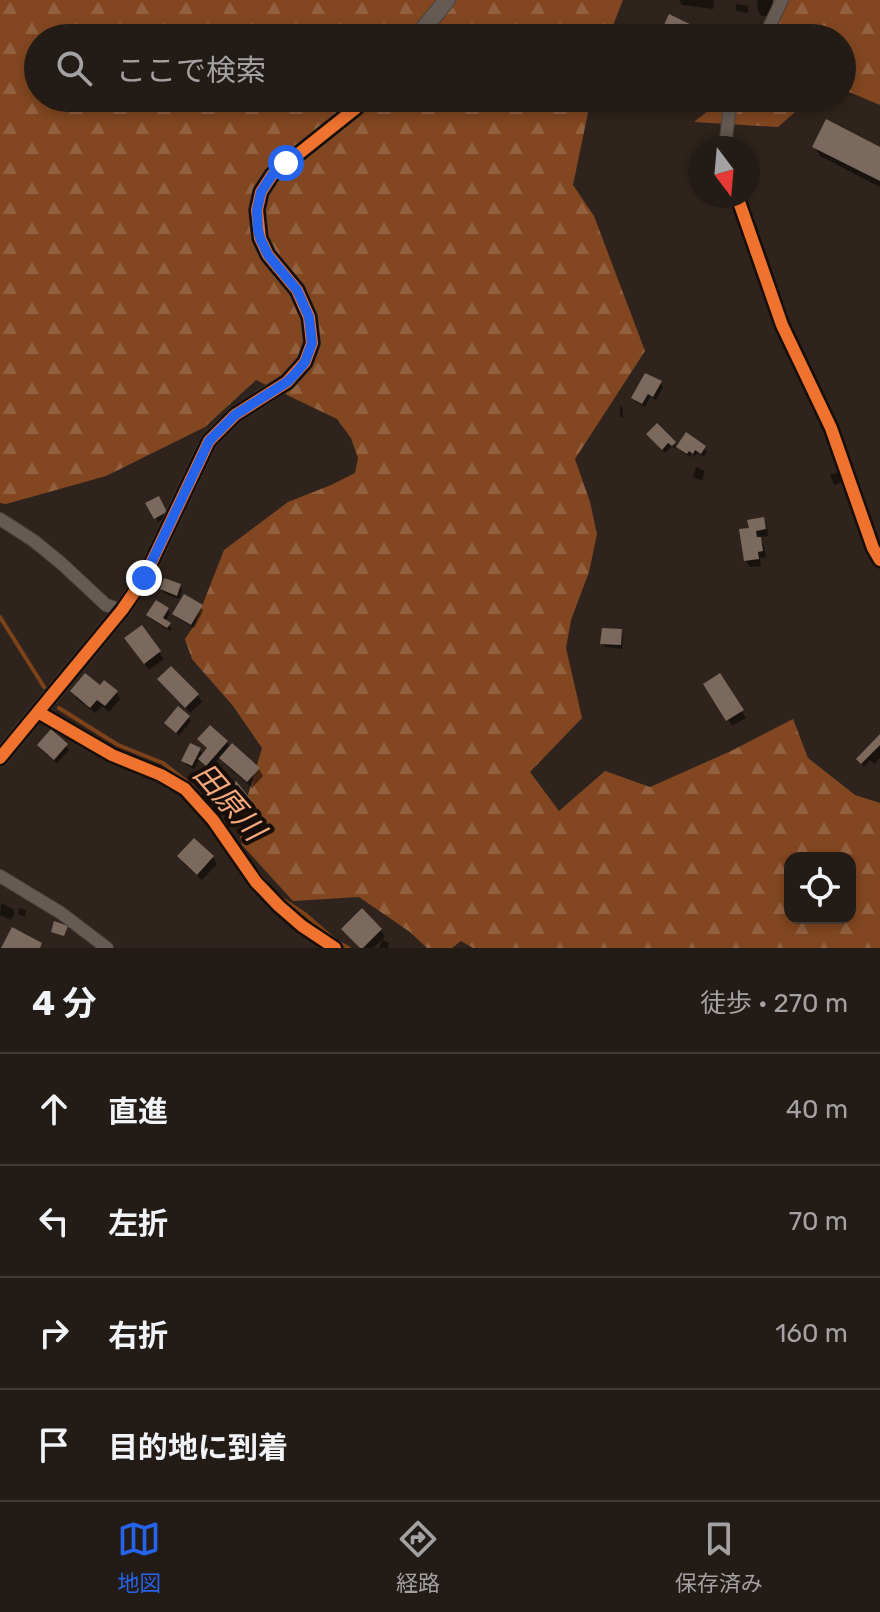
<!DOCTYPE html>
<html lang="ja">
<meta charset="utf-8">
<style>
:root{--surface:#231b16;--page:#2f2823;--text:#f1f3f6;--muted:#a3a1a1;--line:#403935;--accent:#2563eb}
body{margin:0;font-family:Rubik,"Noto Sans JP",sans-serif;background:var(--page);color:var(--text)}
.controls{position:absolute;right:24px;bottom:24px;display:grid;overflow:hidden;border-radius:16px;box-shadow:0 4px 12px #0003}
.controls button{width:72px;height:72px;display:grid;place-items:center;padding:0;border:0;border-bottom:2px solid var(--line);background:var(--surface);color:var(--text);font:40px sans-serif}
.compass{position:absolute;left:688px;top:136px;width:72px;height:72px;border-radius:50%;background:var(--surface);box-shadow:0 4px 12px #0003;rotate:164deg}
.stop{position:absolute;width:24px;height:24px;margin:-18px;border:6px solid #2563eb;border-radius:50%;background:#fff}
.stop.end{background:#2563eb;border-color:#fff;box-shadow:0 2px 8px #0008}
.list{margin:0;padding:0;list-style:none}
h2{display:flex;justify-content:space-between;align-items:center;height:104px;margin:0;padding:0 32px;font-size:34px}
h2 small{font-size:26px;font-weight:400;color:var(--muted)}
.list li{display:grid;grid-template-columns:52px 1fr auto;gap:24px;align-items:center;box-sizing:border-box;height:112px;padding:0 32px;border-top:2px solid var(--line)}
.list b{display:block;font-size:30px;white-space:nowrap}
.list em{font-size:26px;font-style:normal;color:var(--muted)}
.icon{flex:none;width:44px;height:44px;fill:none;stroke:currentColor;stroke-width:2;stroke-linecap:round;stroke-linejoin:round}
.map{position:relative;flex:none;width:880px;height:948px;overflow:hidden}
.search{position:absolute;background:var(--surface);box-shadow:0 4px 12px #0003;left:24px;right:24px;top:24px;height:88px;display:flex;align-items:center;gap:20px;box-sizing:border-box;padding:0 28px;border-radius:44px;color:var(--muted);font-size:30px}
.sheet{height:552px;background:var(--surface)}
nav{display:flex;justify-content:space-around;align-items:center;box-sizing:border-box;height:112px;border-top:2px solid var(--line);background:var(--surface);font-size:22px;color:var(--muted)}
nav a{display:grid;justify-items:center;gap:4px}
nav .on{color:var(--accent)}
.map>svg:first-child{display:block}
.forest{fill:url(#forest-firs);fill-rule:evenodd}
.shadow{fill:#0007}
.lines{fill:none;stroke-linecap:round;stroke-linejoin:round}
.stream{stroke:#7e4219;stroke-width:4}
.building{fill:#7c695d}
.minor-casing{stroke:#4b423c;stroke-width:14}
.tertiary-casing{stroke:#4b423c;stroke-width:18}
.minor{stroke:#665b54;stroke-width:12}
.tertiary{stroke:#665b54;stroke-width:16}
.cycleway-casing{stroke:#170e09;stroke-width:17}
.cycleway{stroke:#ef722f;stroke-width:12}
.route{stroke:#2563eb;stroke-width:10}
.labels{text-anchor:middle;stroke-width:8;stroke-linejoin:round;paint-order:stroke}
.water-label{font-size:30px;font-style:italic;fill:#f7a97e;stroke:#170e09}
</style>
<div class="map">
<svg width="880" height="948" viewBox="0 0 880 948">
<defs>
<pattern id="forest-firs" width="22" height="20" patternUnits="userSpaceOnUse" patternTransform="scale(2)"><rect width="22" height="20" fill="#824721"/><path d="M5 1l3.5 6h-7zM16 11l3.5 6h-7z" fill="#946140"/></pattern>
</defs>
<rect width="100%" height="100%" fill="#2f241d"/>
<path class="forest" d="M0,0h623l-15,38h-570v60h553l-18,87 21,31 51,135 -70,108 15,43 7,32 -8,38 -18,48 -5,28 16,70 -52,54 29,39 46,-40 45,16 81,-36 62,-32 15,39 47,37 25,8v145h-407l-12,-7 -9,7h-25l-17,-16 -51,-35 -66,4 -51,-56 -4,-17 24,-80 -29,-42 -41,-47 -7,-20 10,-15 29,-74 64,-48 43,-17 24,-12 3,-15 -7,-20 -14,-19 -81,-39 -51,47 -99,49 -100,28 -6,-1zM790,858h60v60h-60z
M773,0h107v105l-38,-16v-51h-74z
M724,98h87l-33,29 -84,-5z"/>
<path class="shadow" d="M679,0h34l1,3 -1,6 -31,-4z
M758,0h15l-1,16h-11l-4,-7z
M736,4l12,2v7l-12,-2z
M665,27l34,4 4,7 2,-4 7,4h-29l-15,-7z
M815,147l65,2v38l-60,-31z
M660,383l3,4 -7,13 -6,-3 -5,10 -9,-5 -2,-4z
M620,406l3,2v10l-3,-2z
M651,438l23,6 2,4 -1,1 -3,-3 -7,7z
M678,447l26,1 3,4 -3,5 -7,-4 -2,4 -3,-4 -2,4 -9,-6z
M696,467l9,4 -3,10 -9,-4z
M839,472l3,10 -8,3 -4,-10z
M158,498l10,19 -10,5 -10,-19z
M763,519l4,7 1,10 -9,1 5,9 2,11 -6,1 1,8 -11,1 -4,-6 5,-32z
M180,586l2,4 -3,9 -15,-6 -2,-4z
M201,607l2,4 -9,17 -17,-10 -2,-4z
M168,609l2,4 -5,9 7,7 -2,2 -19,-12 -2,-4z
M141,628l23,31 -15,11 -18,-25z
M621,631l2,4 -1,14 -17,-2 -3,-4z
M720,676l26,42 -14,8 -26,-42z
M160,680l38,15 4,7 -12,11 -26,-27z
M100,688l16,4 4,7 -11,13 -7,-6 -7,7 -19,-15 -3,-7z
M188,717l3,4 -12,15 -13,-13z
M52,732l17,18 -12,13 -15,-13z
M880,737v21l-6,6 -4,-4 -6,7 -3,-4z
M199,739l28,3 3,6 29,21 4,7 -11,12 -26,-23 -5,-9 -10,11 8,8 -5,5 -7,-7 3,-3 -10,-11 -6,10 -8,-4 -3,-4 17,-11 3,6 6,-6z
M251,802l3,6 -19,16 -15,-18z
M195,841l18,17 4,6 -15,16 -19,-17 -3,-7z
M1,903l12,6 2,4 -4,7 -11,-5z
M19,908l7,2 -1,7 -7,-3z
M344,929l37,1 4,7 -12,11h-13z
M382,940l7,3 -1,5h-9z"/>
<g class="lines">
<path class="stream" d="M0,617l44,70
M59,708l59,37 45,18 28,22 9,12
M251,865l25,30 30,20 31,27 12,6"/>
</g>
<path class="building" d="M669,14l31,15 -4,9h-10l-23,-11z
M826,119l54,28v34l-68,-34z
M645,373l17,8 -9,16 -5,-3 -6,10 -11,-6z
M657,423l19,19 -4,4 -4,-3 -6,7 -16,-16z
M686,432l20,14 -5,8 -6,-4 -2,4 -4,-3 -2,3 -11,-7z
M159,496l8,16 -13,7 -9,-16z
M764,517l2,12 -10,2 1,6h4l2,14 -5,1 1,7 -15,2 -5,-32 10,-1 -2,-8z
M164,578l17,6 -4,12 -17,-7z
M184,594l19,11 -12,20 -19,-11z
M156,600l13,8 -6,10 8,5 -4,5 -21,-13z
M142,625l19,26 -17,13 -20,-26z
M602,628l20,1 -1,16 -21,-1z
M171,666l28,28 -14,14 -28,-29z
M85,673l15,12 4,-5 14,11 -13,15 -8,-6 -7,8 -20,-17z
M720,673l24,37 -18,11 -23,-37z
M178,706l12,10 -14,17 -12,-10z
M210,725l18,16 -22,25 -8,-7 9,-11 -10,-9z
M51,729l17,15 -14,16 -17,-15z
M880,734v11l-19,19 -5,-5z
M190,743l11,5 -9,18 -11,-5z
M232,743l28,25 -13,14 -28,-24z
M236,781l16,20 -22,18 -16,-20z
M194,838l20,18 -17,19 -20,-19z
M362,908l20,21 -19,19h-3l-19,-19z
M54,921l14,5 -4,10 -13,-4z
M12,927l30,16 -2,5h-39z"/>
<g class="lines">
<defs>
<path id="minor" d="M764,38l18,-38
M725,148l4,-35 6,-15
M737,196l45,129 49,103 42,120 7,12
M0,519l34,22 27,22 45,42 16,5
M38,712l74,43 49,20 24,14 28,31 43,62 23,24 23,20 33,22
M0,876l61,37 46,35"/>
<path id="tertiary" d="M416,38l31,-38
M0,758l122,-148 22,-32 65,-137 26,-26 52,-33 18,-20 7,-19 -3,-26 -12,-27 -29,-35 -8,-17 -3,-28 4,-18 11,-17 84,-67 9,-10"/>
</defs>
<use href="#minor" class="minor-casing"/>
<use href="#tertiary" class="tertiary-casing"/>
<use href="#minor" class="minor"/>
<use href="#tertiary" class="tertiary"/>
<defs>
<path id="cycleway" d="M737,196l45,129 49,103 42,120 7,12
M38,712l74,43 49,20 24,14 28,31 43,62 23,24 23,20 33,22
M0,758l122,-148 22,-32 65,-137 26,-26 52,-33 18,-20 7,-19 -3,-26 -12,-27 -29,-35 -8,-17 -3,-28 4,-18 11,-17 84,-67 9,-10"/>
</defs>
<use href="#cycleway" class="cycleway-casing"/>
<use href="#cycleway" class="cycleway"/>
</g>
<g class="lines">
<path class="route" d="M144,578l65,-137 26,-26 52,-33 7,-7 11,-13 7,-19 -3,-26 -12,-27 -29,-35 -8,-17 -2,-9 -1,-19 4,-18 11,-17 14,-12"/>
</g>
<g class="labels">
<g class="water-label">
<text transform="translate(229 802) rotate(49)" y="10">田原川</text>
</g>
</g>
</svg>
<div class="controls">
<button><svg class="icon" aria-label="locate" viewBox="0 0 24 24"><circle cx="12" cy="12" r="6"/><path d="M12 2v4M12 18v4M2 12h4M18 12h4"/></svg></button>
</div>
<svg class="compass" viewBox="-18 -18 36 36"><path d="M0-13l5 13h-10z" fill="#e53935"/><path d="M0 13l5-13h-10z" fill="#a3a1a1"/></svg>
<div class="stop" style="left:286px;top:163px"></div>
<div class="stop end" style="left:144px;top:578px"></div>
<div class="search"><svg class="icon" aria-label="search" viewBox="0 0 24 24"><circle cx="10" cy="10" r="6"/><path d="M15 15l6 6"/></svg>ここで検索</div>
</div>
<section class="sheet">
<h2>4 分<small>徒歩 · 270 m</small></h2>
<ul class="list">
<li><svg class="icon" aria-label="ahead" viewBox="0 0 24 24"><path d="M12 20V5M6 11l6-6 6 6"/></svg><div><b>直進</b></div><em>40 m</em></li>
<li><svg class="icon" aria-label="left" viewBox="0 0 24 24"><path d="M17 20v-9H6M10 6l-5 5 5 5"/></svg><div><b>左折</b></div><em>70 m</em></li>
<li><svg class="icon" aria-label="right" viewBox="0 0 24 24"><path d="M7 20v-9h11M14 6l5 5-5 5"/></svg><div><b>右折</b></div><em>160 m</em></li>
<li><svg class="icon" aria-label="arrive" viewBox="0 0 24 24"><path d="M6 21V4h12l-3 4 3 4H6"/></svg><div><b>目的地に到着</b></div></li>
</ul>
</section>
<nav>
<a class="on"><svg class="icon" aria-label="map" viewBox="0 0 24 24"><path d="M3 6l6-2 6 2 6-2v14l-6 2-6-2-6 2zM9 4v14M15 6v14"/></svg>地図</a>
<a><svg class="icon" aria-label="directions" viewBox="0 0 24 24"><path d="M12 3l9 9-9 9-9-9zM9 14v-3h6M13 9l2 2-2 2"/></svg>経路</a>
<a><svg class="icon" aria-label="saved" viewBox="0 0 24 24"><path d="M7 4h10v16l-5-4-5 4z"/></svg>保存済み</a>
</nav>
